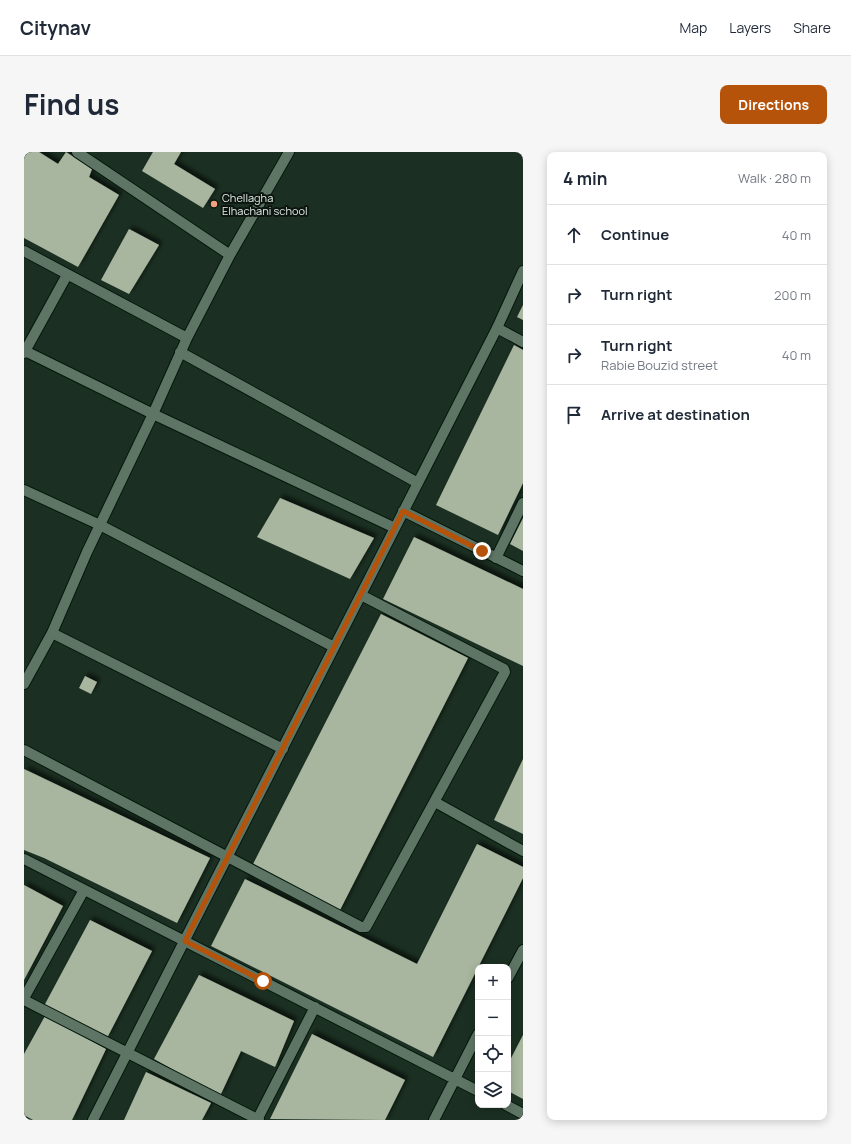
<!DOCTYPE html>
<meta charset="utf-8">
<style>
:root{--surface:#fff;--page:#f6f6f7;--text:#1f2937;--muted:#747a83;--line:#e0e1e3;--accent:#b45309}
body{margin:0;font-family:Manrope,sans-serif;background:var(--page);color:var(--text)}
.controls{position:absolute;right:12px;bottom:12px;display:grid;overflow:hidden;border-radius:8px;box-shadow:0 2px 10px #0003}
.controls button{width:36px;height:36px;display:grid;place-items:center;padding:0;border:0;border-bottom:1px solid var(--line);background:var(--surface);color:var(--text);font:20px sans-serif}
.stop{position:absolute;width:12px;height:12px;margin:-9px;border:3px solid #b45309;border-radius:50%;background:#fff}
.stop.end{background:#b45309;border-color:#fff;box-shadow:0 1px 4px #0008}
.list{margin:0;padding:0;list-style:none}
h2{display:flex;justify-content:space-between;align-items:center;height:52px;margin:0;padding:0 16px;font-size:17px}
h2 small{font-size:13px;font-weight:400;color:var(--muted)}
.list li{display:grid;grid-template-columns:26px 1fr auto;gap:12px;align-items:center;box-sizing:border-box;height:60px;padding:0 16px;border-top:1px solid var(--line)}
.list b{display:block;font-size:15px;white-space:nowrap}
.list p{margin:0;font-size:13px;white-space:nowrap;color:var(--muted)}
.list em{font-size:13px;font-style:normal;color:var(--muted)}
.icon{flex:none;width:22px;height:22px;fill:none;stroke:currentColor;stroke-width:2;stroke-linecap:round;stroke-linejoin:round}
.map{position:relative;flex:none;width:499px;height:968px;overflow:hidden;border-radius:8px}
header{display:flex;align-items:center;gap:24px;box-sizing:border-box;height:56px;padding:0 20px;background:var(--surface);border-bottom:1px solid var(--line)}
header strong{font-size:19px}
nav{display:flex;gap:22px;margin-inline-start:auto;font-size:14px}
.intro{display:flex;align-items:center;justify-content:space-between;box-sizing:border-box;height:96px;padding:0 24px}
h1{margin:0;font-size:28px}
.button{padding:10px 18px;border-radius:8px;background:var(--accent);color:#fff;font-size:14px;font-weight:700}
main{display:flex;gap:24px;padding:0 24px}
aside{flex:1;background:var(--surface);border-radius:8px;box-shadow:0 2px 10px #0003}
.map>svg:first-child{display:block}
.building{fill:#a8b69f;filter:url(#shadow)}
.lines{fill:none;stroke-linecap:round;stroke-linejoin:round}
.pedestrian-casing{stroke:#04170b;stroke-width:12}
.minor-casing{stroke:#04170b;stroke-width:12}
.pedestrian{stroke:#5e7565;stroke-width:10}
.minor{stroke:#5e7565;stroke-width:10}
.route{stroke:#b45309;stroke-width:5}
.poi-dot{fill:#f2a07f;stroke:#0c150f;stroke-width:1.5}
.labels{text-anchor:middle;stroke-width:4;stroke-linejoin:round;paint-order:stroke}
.poi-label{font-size:11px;fill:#e1eee5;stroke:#0c150f;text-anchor:start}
</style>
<header>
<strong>Citynav</strong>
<nav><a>Map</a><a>Layers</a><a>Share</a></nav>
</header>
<div class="intro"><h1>Find us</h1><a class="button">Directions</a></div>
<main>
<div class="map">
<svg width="499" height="968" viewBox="0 0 499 968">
<defs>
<filter id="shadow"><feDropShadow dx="3.5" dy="-3.5" stdDeviation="2" flood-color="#0009"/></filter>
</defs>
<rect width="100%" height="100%" fill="#1b3022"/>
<path class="building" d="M4,0h11l19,12 8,-12 26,17 -3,8 30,18 -41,72 -54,-29v-80z
M129,0h28l-7,12 41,25 -12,19 -61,-37z
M105,77l30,16 -30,49 -28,-14z
M499,153v15l-6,-3z
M490,193l9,5v133l-25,52 -62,-30z
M256,346l94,40 -24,41 -93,-42z
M499,366v33l-13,-7z
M390,385l109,52v77l-140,-67z
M357,462l87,44 -129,254 -88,-44z
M61,524l12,6 -6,12 -12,-6z
M499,607v75l-29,-14z
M0,617l186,89 -33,65 -133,-65 -20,-8z
M453,692l46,23v11l-90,179 -222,-111 34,-67 172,85z
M0,733l39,21 -39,74z
M66,768l62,31 -45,87 -63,-32z
M175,823l95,46 -19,46 -34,-16 -21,45 -66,-37z
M21,864l61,33 -34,71h-39l-9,-5v-61z
M288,882l93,46 -20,40 -115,-1z
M499,883v64l-15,-8v-27z
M122,920l65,31 -9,17h-78z"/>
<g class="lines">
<defs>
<path id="pedestrian" d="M473,176l26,14
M472,406l27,-55
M0,848l235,120"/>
<path id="minor" d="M53,0l153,103
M0,99l163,87
M1,199l128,63 242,114
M156,200l238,131
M0,201l43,-78
M0,338l76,35 234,122
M379,359l120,60
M28,481l231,116
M0,532l28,-51 35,-81 66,-138 34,-76 43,-83 59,-103
M0,598l337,177h5l139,-255 -1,-3 -143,-74
M411,650l88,49
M0,707l454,232
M484,826l15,-28
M0,846l60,-108
M482,953l17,9
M69,968l404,-792 26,-57
M233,968l58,-113
M410,968l44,-86"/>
</defs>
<use href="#pedestrian" class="pedestrian-casing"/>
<use href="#minor" class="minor-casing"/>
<use href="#pedestrian" class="pedestrian"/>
<use href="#minor" class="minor"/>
</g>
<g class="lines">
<path class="route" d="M239,829l-78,-40 218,-430 79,40"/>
</g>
<circle class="poi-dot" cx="190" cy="52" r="4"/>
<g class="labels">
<g class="poi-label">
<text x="198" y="50">Chellagha<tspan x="198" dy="13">Elhachani school</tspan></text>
</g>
</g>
</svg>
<div class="controls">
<button>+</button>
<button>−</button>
<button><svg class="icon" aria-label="locate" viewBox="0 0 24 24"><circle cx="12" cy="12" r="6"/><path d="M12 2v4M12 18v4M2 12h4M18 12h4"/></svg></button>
<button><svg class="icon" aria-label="layers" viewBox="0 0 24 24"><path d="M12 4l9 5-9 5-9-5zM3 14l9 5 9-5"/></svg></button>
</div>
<div class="stop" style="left:239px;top:829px"></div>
<div class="stop end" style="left:458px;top:399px"></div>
</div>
<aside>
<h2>4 min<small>Walk · 280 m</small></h2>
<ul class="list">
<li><svg class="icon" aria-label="ahead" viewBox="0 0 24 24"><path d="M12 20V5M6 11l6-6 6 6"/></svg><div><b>Continue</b></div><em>40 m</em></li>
<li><svg class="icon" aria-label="right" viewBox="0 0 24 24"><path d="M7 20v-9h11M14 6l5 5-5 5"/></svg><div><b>Turn right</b></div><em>200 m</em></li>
<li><svg class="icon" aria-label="right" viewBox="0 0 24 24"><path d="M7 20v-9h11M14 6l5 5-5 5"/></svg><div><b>Turn right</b><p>Rabie Bouzid street</p></div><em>40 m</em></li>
<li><svg class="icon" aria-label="arrive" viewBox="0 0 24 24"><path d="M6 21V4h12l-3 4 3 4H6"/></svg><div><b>Arrive at destination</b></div></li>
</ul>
</aside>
</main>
